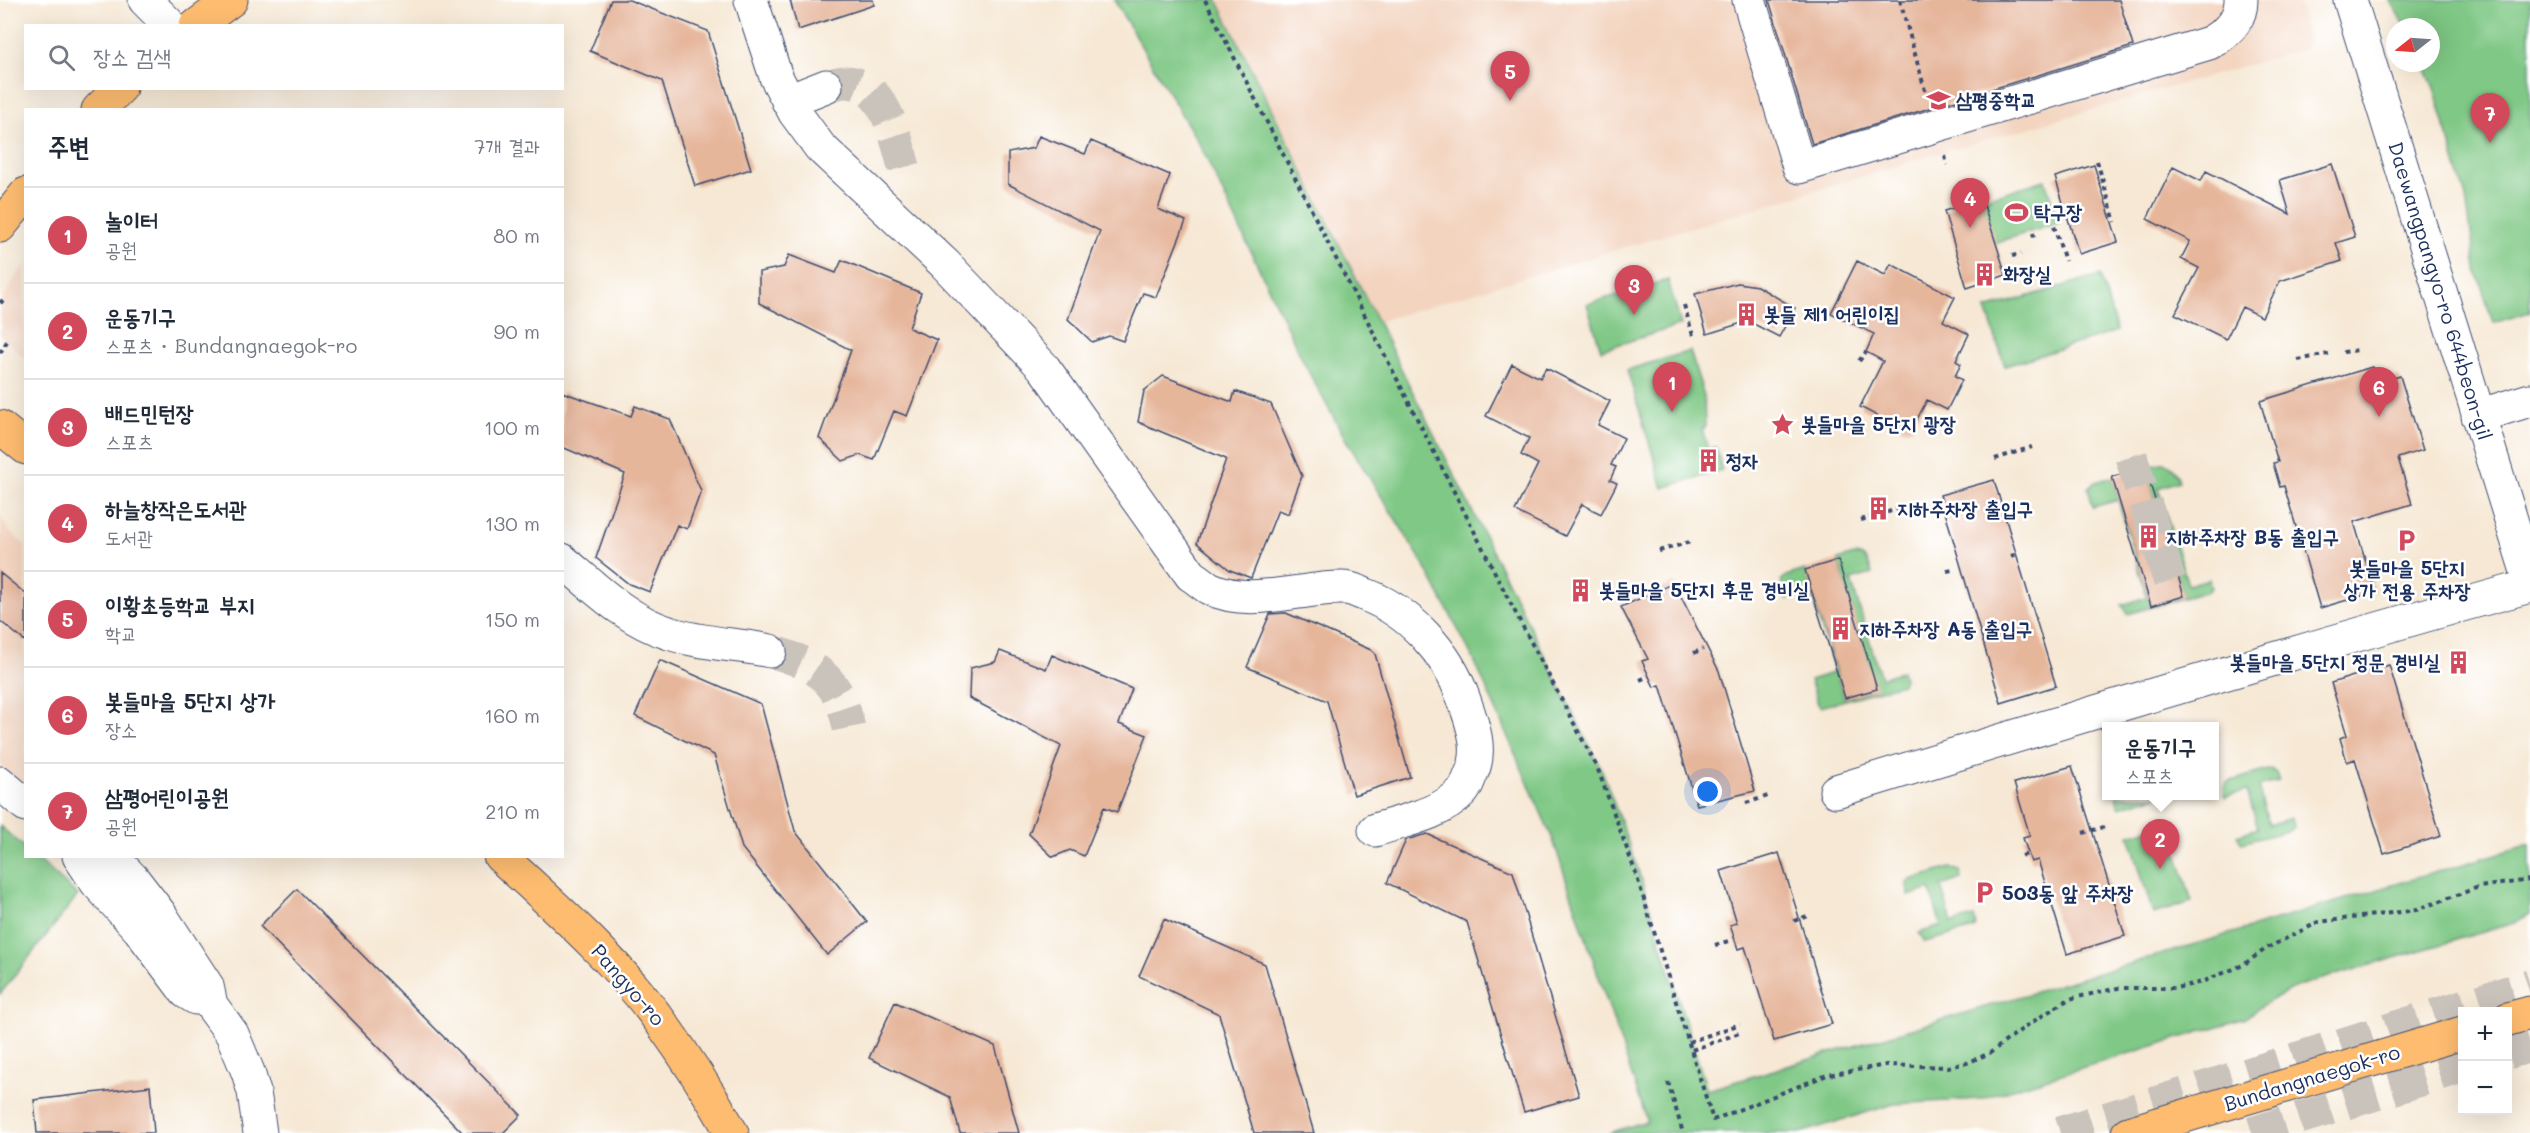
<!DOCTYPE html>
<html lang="ko">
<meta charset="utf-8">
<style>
:root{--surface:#fff;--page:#f6f6f7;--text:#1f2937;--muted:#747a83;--line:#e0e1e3;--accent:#d1495b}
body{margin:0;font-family:Mali,"Poor Story",sans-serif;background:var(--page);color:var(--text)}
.controls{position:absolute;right:18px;bottom:18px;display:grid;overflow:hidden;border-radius:0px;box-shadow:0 6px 24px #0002}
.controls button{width:54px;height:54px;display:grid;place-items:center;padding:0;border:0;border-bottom:2px solid var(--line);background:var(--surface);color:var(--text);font:30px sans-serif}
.compass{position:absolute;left:2386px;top:18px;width:54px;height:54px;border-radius:50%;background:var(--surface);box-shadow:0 6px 24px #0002;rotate:253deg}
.you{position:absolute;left:1708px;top:792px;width:21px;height:21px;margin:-15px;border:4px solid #fff;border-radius:50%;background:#1a73e8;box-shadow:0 0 0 9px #1a73e833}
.badge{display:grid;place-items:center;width:39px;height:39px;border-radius:50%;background:var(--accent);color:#fff;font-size:20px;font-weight:700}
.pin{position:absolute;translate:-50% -50px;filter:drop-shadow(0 2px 3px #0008)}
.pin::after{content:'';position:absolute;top:32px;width:21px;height:18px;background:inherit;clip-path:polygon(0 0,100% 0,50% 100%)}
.popup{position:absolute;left:2102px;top:722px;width:117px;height:78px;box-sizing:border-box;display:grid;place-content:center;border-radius:0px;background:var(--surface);filter:drop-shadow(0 2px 4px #0005);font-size:20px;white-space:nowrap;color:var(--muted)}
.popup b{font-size:22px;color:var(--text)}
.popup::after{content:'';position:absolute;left:50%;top:100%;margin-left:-12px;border:12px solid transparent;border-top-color:var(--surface)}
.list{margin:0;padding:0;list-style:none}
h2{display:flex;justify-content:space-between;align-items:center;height:78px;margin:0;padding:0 24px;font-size:26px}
h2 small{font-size:20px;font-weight:400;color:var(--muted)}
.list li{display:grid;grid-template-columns:39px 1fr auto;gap:18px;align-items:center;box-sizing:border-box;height:96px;padding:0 24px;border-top:2px solid var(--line)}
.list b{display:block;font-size:22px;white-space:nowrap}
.list p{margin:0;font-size:20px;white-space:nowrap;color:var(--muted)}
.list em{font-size:20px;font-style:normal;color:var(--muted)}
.icon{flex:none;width:33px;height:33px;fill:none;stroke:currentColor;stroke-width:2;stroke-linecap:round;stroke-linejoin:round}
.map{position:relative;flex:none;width:2530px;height:1133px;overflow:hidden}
.search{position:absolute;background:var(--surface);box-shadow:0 6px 24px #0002;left:24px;top:24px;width:540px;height:66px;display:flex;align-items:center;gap:15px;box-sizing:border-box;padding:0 21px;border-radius:0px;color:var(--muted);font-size:22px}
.panel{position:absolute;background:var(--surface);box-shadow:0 6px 24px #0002;left:24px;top:108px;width:540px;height:750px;border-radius:0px}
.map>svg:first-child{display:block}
.built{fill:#f3d4bf}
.green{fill:#7fc885;stroke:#4d7c72;stroke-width:1.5}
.building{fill:#e6b69b}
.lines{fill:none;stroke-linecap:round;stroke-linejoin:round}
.minor-tunnel{stroke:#cac3bc;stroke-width:33;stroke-dasharray:33 16;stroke-linecap:butt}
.highway-tunnel{stroke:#cac3bc;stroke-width:33;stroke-dasharray:33 16;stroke-linecap:butt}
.minor-casing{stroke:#3c4b70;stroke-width:35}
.major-casing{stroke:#3c4b70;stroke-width:35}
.path{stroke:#3c4b70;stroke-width:4;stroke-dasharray:4.5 4.5;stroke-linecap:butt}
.minor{stroke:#fff;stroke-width:33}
.major{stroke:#fdbc6f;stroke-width:33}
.labels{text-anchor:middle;stroke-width:5;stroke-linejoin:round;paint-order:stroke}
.poi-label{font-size:20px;font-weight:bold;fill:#1b2f5e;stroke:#fff;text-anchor:start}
.street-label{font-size:20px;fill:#1b2f5e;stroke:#fff}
</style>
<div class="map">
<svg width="2530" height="1133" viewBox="0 0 2530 1133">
<rect width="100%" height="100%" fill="#fff"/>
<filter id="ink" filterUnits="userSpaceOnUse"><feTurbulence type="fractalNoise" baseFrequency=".0167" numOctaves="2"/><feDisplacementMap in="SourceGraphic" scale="12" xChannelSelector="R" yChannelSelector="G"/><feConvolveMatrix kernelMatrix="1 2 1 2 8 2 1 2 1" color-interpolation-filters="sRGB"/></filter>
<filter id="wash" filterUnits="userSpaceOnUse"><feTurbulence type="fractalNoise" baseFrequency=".008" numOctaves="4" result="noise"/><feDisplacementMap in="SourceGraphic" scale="24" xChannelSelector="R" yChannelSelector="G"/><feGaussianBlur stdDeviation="1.35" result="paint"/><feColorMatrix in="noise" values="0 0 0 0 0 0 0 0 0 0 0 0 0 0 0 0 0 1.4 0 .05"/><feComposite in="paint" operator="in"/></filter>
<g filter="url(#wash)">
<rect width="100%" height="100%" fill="#f6e8d4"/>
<path class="built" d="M1217,0h1081l11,39 -5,10 -360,103 -568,170z
M25,265v94l-25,-25v-30l15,-27z
M0,515l10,17 15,13v243l-25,-22z"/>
<path class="green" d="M1114,0h103l386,773 36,100 68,217 823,-246v70l-16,9 -216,63 -29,15 -24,17 -265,81 -86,5 -94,29h-191l38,-12 -94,-281 -79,-180 -51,-97 -77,-123 -39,-71 -106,-222z
M2390,0h140v312l-37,11 -17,-54 -10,-71 -32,-110 -11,-25h8v-36h-26z
M2045,180l14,43 -72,22 -14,-43z
M2100,275l17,56 -112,35 -19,-57z
M1668,280l13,45 -80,25 -14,-46z
M1690,351l14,45 1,32 -3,1 6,20 8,-2 6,23 -59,18 -36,-118z
M2161,463c12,0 15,8 18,18l-21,7 30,97 21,-6 2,9 -3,3 -80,23 -6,-9 25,-8 -29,-97 -25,7 -5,-19 5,-5 19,-6 39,129 33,-10 -39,-129z
M1854,555c12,0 15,9 18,19l-21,6 30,98 21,-7 2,7 -2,6 -81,23 -3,-3 -8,-24 25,-8 -24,-80 -25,7 -5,-18 5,-5 19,-6 39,128 32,-9 -38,-129z
M2271,769l5,4 3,8 -21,6 11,38 22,-7 2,9 -3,3 -48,13 -5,-8 21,-7 -11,-37 -22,6 -1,-10 4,-5z
M2116,796h41l-38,11z
M2168,823l24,79 -39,12 -24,-79z
M0,826l25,22 1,8 9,1 43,38 -78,99z
M1950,868l10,3 2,8 -21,7 11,37 22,-6 2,9 -3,3 -48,13 -6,-9 22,-7 -11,-37 -22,7 -1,-13 3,-3z"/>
<g id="blocks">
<path class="building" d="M611,0h18l79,31 43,138 -56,17 -33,-105 -72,-30z
M790,0h83l1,5 -76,25z
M1769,0h350l14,46 -321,98z
M1039,136l46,18 6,-13 79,34 -12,34 28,12 -30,76 -13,-4 -20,48 -14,-5 -17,6 -24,-23 32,-88 -92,-47v-31l26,-5z
M2332,164l23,73 -19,6 6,18 -62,20 -18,36 -20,-10 -16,32 -51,-25 24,-46 -18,-9 9,-18 -43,-22 26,-52 28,14 5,-10 84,43 -10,-34z
M2094,165l24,77 -39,12 -24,-77z
M1982,199l24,76 -39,13 -23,-77z
M789,255l47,18 6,-13 79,33 -12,35 28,12 -30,76 -13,-5 -20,49 -14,-5 -17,6 -24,-23 32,-88 -92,-47v-31l25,-5z
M1857,261l28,14 6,-11 64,33 -12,24 26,13 -13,27 5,3 -6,12 7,4 -15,30 -20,-10 -15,29h-10l-42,-22 23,-46 -17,-9 8,-18 -43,-21z
M1738,283l19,3 38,22 -16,29 -31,-16 -41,13 -12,-40z
M1512,364l28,14 6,-10 64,33 -12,24 26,13 -13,27 5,2 -6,13 7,3 -16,31 -19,-10 -17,32 -50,-25 23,-47 -17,-9 8,-17 -43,-22z
M2372,367l6,16 22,-7 23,74 -25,8 14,46 -58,18 21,70 -55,16 -36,-122 -4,1 -7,-24 5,-1 -18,-61z
M1163,376l69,26 3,-11 36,13 31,72 -14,38 -10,-4 -27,68 -21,-8 -33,-27 29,-84 -88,-37 6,-31z
M562,392l69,24 4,-10 35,13 31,72 -14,38 -10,-4 -27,67 -21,-8 -33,-26 29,-84 -63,-27z
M2145,467l39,129 -33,10 -39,-129z
M1994,480l62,206 -55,17 -61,-208z
M1838,560l39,129 -32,9 -40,-128z
M0,573l26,21v48l-26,-21z
M1674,583l45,88 36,120 -58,14 -37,-120 -6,2 -12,-26 6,-2 -27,-52z
M1286,613l85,37 4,4 35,123 -56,18 -27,-94 -80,-34 23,-53z
M1000,651l46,18 6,-14 80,34 -13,35 28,11 -30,77 -13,-5 -20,49 -14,-6 -17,7 -24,-23 32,-88 -92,-48 1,-30 25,-6z
M660,660l101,44 34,127 72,91 -40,33 -85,-107 -28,-93 -79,-39z
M2389,665l52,171 -57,18 -29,-95 -8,3 -7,-24 7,-3 -16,-52z
M2072,766l53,170 -58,18 -29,-94 -7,2 -8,-24 7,-2 -16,-53z
M1427,834l86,38 66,224 -55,16 -57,-190 -80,-39 19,-43z
M1779,853l53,171 -58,17 -29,-94 -7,2 -8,-24 7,-2 -16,-52z
M297,889l224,226 -18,18h-40l-203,-207z
M1164,919l101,45 49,169h-60l-35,-119 -80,-38z
M895,1002l100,44 24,87h-59l-10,-36 -81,-39z
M150,1086l4,47h-117l-3,-33z"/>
</g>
</g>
<g filter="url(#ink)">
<use href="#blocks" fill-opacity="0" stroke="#3c4b70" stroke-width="1.5"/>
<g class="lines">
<path class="minor-tunnel" d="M826,86c6,-1 13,-4 19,-4 42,0 52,62 61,92
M2131,456l40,130
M770,651c46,13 69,27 79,77"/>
<path class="highway-tunnel" d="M2508,1053l22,-7
M2060,1133l470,-148
M2252,1133l210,-66"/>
<defs>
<path id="minor" d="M145,0l26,26
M751,0l25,77 19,36 25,34 125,117 99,104 147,207c6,4 12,9 18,13 41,20 92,-1 135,0 7,0 15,4 22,7 44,17 81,57 97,102 8,23 20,51 9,75 -3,6 -5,15 -10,20 -21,22 -59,29 -87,38
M1749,0l50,167 410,-124c17,-9 32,-22 32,-43
M2350,0l180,581
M788,101l38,-15
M2478,416l52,-16
M562,560c32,27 66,61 107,73 33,11 68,11 101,18
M0,783l26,22
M1836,791c231,-71 462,-141 694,-205
M79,856l18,27 42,46 47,63 10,6
M111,856l22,23 27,35 47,72 4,19 21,29 16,38 6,20 6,41"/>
<path id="major" d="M196,26l35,-26
M98,110l22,-22
M0,226l26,-32
M0,427l26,21
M500,856c56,52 115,103 160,165 26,36 50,73 72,112
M2508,1019l22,-6
M2128,1133l334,-100"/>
</defs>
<use href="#minor" class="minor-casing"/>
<use href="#major" class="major-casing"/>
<path class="path" d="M1205,0l308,608 84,159 38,104 78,249 114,-45 59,-10 62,2 19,-4 23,-10 36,-27 43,-27 49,-11h58l26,-6 41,-17 24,-17 52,-26 97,-12 63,-23 51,-7
M1900,0l26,94
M1945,156l2,9
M2097,161l18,61
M2054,226l11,35
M2033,233l2,7
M2012,256l9,-2
M0,300l5,5
M1684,305l10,34
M2343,352l16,-2
M0,353l9,-15
M2298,360l35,-7
M1859,361l7,-9
M1909,420l4,2
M1995,459l37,-12
M1861,520l47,-14
M1659,551l31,-9
M2011,556l6,-2
M1947,571l5,-1
M1694,653l9,-4
M1640,680l9,-4
M1746,803l22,-7
M2083,833l21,-6
M2022,856l5,-2
M1794,921l13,-5
M1715,945l17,-5
M1689,1042l51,-18
M1692,1050l50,-18
M1668,1082l15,51"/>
<use href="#minor" class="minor"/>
<use href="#major" class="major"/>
</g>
</g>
<defs>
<symbol id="school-bare" viewBox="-9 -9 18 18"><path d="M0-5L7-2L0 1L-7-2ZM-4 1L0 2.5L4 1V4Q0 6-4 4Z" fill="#d1495b" stroke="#fff" stroke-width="2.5" paint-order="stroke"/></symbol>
<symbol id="stadium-bare" viewBox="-9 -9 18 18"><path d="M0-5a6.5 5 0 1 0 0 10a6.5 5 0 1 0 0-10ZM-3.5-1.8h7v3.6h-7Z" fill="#d1495b" stroke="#fff" stroke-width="2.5" paint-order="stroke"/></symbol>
<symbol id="building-bare" viewBox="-9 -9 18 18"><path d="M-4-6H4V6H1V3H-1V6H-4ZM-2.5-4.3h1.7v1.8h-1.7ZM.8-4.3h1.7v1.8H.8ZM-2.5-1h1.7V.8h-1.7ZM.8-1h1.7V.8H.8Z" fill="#d1495b" stroke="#fff" stroke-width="2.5" paint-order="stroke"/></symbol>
<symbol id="sight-bare" viewBox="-9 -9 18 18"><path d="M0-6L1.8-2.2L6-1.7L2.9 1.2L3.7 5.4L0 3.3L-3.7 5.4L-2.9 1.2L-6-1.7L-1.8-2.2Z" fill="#d1495b" stroke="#fff" stroke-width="2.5" paint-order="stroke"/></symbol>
<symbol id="parking-bare" viewBox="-9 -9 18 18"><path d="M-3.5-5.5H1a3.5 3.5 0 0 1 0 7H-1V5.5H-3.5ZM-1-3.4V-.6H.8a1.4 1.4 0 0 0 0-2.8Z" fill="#d1495b" stroke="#fff" stroke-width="2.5" paint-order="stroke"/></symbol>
</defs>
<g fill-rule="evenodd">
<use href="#school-bare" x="1922" y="84" width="33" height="33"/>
<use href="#stadium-bare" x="2000" y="196" width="33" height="33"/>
<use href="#building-bare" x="1968" y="258" width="33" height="33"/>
<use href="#building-bare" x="1730" y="298" width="33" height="33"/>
<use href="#sight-bare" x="1766" y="408" width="33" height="33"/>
<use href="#building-bare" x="1692" y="444" width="33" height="33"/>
<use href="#building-bare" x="1862" y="492" width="33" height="33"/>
<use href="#building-bare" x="2132" y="520" width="33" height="33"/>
<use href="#parking-bare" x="2390" y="524" width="33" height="33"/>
<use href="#building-bare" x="1564" y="574" width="33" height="33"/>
<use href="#building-bare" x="1824" y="612" width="33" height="33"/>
<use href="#building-bare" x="2442" y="646" width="33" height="33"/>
<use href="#parking-bare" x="1968" y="876" width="33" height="33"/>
</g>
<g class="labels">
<g class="poi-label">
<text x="1956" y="107">삼평중학교</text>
<text x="2034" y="219">탁구장</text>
<text x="2003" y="281">화장실</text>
<text x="1764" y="321">봇들 제1 어린이집</text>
<text x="1801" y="431">봇들마을 5단지 광장</text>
<text x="1726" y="468">정자</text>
<text x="1897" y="516">지하주차장 출입구</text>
<text x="2166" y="544">지하주차장 B동 출입구</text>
<text x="2407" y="575" text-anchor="middle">봇들마을 5단지<tspan x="2407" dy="23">상가 전용 주차장</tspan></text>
<text x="1599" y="597">봇들마을 5단지 후문 경비실</text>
<text x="1859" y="636">지하주차장 A동 출입구</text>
<text x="2440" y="669" text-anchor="end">봇들마을 5단지 정문 경비실</text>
<text x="2002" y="900">503동 앞 주차장</text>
</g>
<g class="street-label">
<text transform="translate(2440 291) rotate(73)" y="7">Daewangpangyo-ro 644beon-gil</text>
<text transform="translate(628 985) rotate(49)" y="7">Pangyo-ro</text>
<text transform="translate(2312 1078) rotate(-17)" y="7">Bundangnaegok-ro</text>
</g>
</g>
</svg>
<div class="controls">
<button>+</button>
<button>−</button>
</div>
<svg class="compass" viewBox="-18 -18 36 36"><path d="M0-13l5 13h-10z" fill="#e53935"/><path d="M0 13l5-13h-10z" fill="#747a83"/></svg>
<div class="you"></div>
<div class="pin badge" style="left:1672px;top:412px">1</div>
<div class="pin badge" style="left:2160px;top:869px">2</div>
<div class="popup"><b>운동기구</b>스포츠</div>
<div class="pin badge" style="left:1634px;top:315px">3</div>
<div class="pin badge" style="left:1970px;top:228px">4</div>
<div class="pin badge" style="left:1510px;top:101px">5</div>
<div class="pin badge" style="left:2379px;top:417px">6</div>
<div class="pin badge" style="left:2490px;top:143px">7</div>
<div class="search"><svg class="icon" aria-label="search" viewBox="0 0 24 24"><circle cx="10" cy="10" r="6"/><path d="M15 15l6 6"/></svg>장소 검색</div>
<section class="panel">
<h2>주변<small>7개 결과</small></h2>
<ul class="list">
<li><span class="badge">1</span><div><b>놀이터</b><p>공원</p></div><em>80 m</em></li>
<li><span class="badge">2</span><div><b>운동기구</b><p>스포츠 · Bundangnaegok-ro</p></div><em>90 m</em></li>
<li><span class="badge">3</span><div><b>배드민턴장</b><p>스포츠</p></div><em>100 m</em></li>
<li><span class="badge">4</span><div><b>하늘창작은도서관</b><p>도서관</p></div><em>130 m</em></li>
<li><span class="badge">5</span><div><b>이황초등학교 부지</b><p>학교</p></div><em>150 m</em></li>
<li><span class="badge">6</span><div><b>봇들마을 5단지 상가</b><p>장소</p></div><em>160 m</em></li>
<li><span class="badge">7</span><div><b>삼평어린이공원</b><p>공원</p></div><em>210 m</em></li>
</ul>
</section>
</div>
